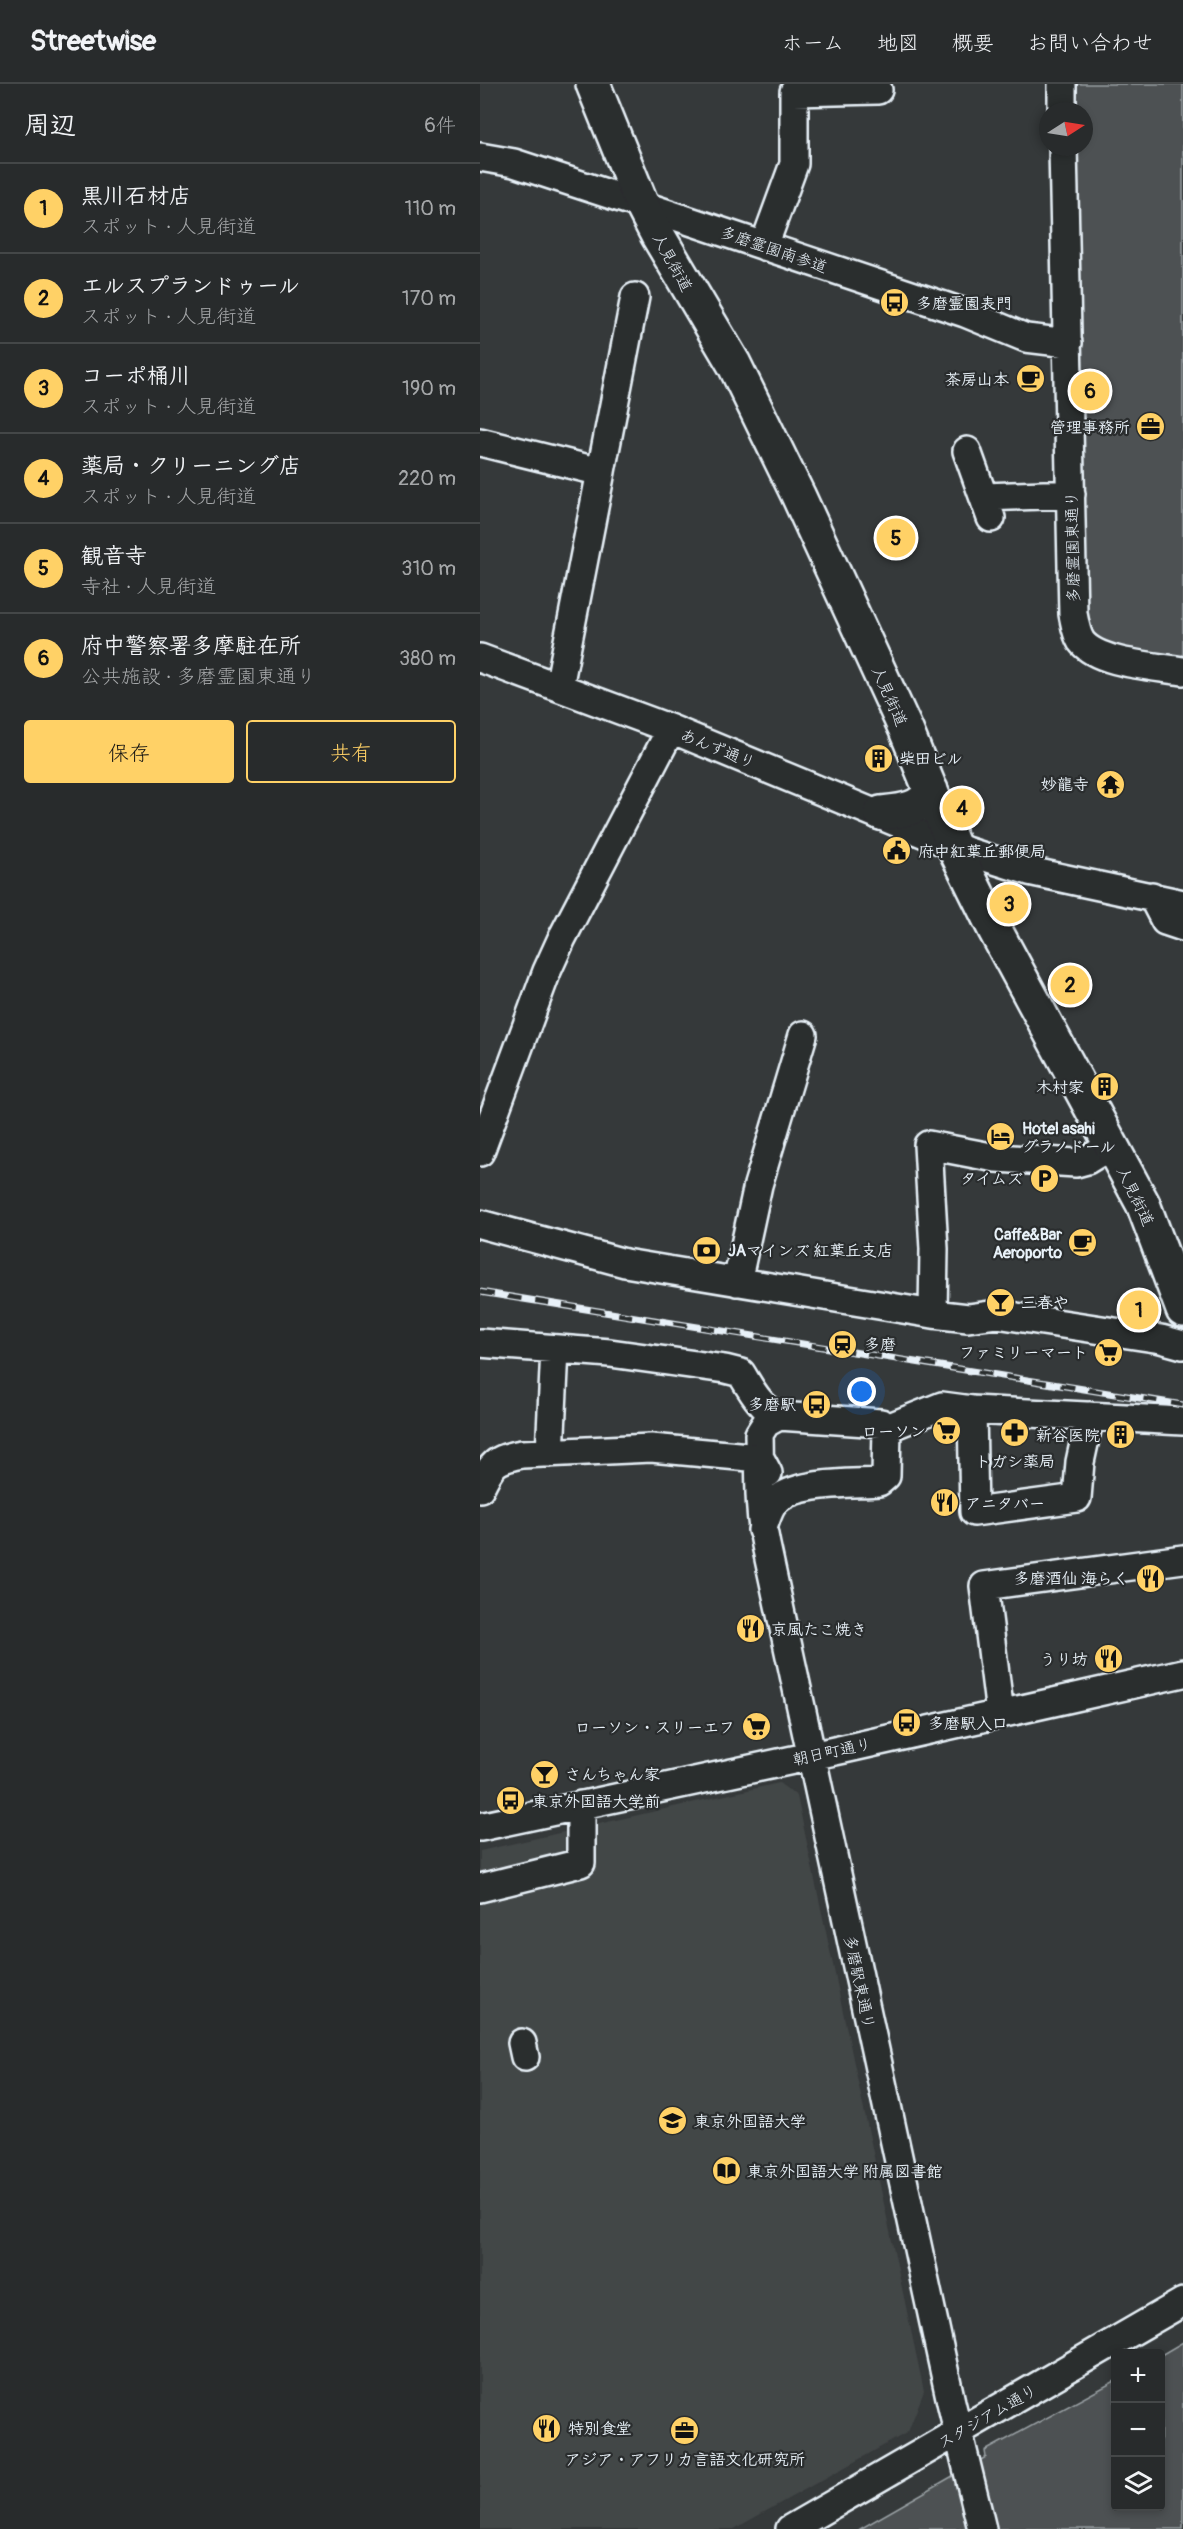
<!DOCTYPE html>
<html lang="ja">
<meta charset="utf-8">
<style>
:root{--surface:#282b2c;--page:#303334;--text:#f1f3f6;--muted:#a5a7a9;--line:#444748;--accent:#ffd166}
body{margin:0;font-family:Pangolin,"Klee One",sans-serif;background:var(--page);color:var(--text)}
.controls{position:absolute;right:18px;bottom:18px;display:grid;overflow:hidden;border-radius:6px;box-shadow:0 3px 9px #0003}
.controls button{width:54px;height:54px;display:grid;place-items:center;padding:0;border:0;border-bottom:2px solid var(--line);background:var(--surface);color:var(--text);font:30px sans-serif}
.compass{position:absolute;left:559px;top:18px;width:54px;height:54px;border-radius:50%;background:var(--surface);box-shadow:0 3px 9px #0003;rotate:78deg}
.you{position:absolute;left:382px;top:1308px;width:21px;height:21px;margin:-15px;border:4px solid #fff;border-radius:50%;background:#1a73e8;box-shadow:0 0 0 9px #1a73e833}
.badge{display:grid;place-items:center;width:39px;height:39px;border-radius:50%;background:var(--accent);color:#111;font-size:20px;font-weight:700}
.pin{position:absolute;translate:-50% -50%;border:3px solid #fff;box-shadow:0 2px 6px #0006}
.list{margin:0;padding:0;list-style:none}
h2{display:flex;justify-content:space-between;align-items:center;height:78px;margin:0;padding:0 24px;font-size:26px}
h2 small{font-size:20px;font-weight:400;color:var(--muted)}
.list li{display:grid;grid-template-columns:39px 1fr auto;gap:18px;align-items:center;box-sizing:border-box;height:90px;padding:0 24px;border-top:2px solid var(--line)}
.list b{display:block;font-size:22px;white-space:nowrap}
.list p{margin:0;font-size:20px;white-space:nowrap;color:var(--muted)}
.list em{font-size:20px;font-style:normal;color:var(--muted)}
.actions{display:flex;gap:12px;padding:18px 24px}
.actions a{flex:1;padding:14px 0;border:2px solid var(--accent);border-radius:6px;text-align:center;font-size:21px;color:var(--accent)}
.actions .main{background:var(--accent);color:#111}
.icon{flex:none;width:33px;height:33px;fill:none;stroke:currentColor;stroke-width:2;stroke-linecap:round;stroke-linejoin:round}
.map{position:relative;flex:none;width:703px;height:2445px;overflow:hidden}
header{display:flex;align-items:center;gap:36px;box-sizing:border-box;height:84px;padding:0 30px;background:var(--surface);border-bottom:2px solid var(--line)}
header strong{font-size:28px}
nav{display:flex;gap:33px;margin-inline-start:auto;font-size:21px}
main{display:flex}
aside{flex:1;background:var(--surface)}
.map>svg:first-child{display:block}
.built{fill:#424647}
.green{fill:#4d5152;stroke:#9aa1a5;stroke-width:1.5}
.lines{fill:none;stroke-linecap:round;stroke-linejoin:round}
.minor-casing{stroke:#e8f1f8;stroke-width:32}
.major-casing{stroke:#e8f1f8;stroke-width:38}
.minor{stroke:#2a2d2e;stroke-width:27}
.major{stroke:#2a2d2e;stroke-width:33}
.rail-casing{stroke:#e8f1f8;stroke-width:7}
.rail{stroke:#2a2d2e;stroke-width:4.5;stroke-dasharray:14;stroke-linecap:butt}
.labels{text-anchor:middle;stroke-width:4.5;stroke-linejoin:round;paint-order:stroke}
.street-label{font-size:16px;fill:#e8f1f8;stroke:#2a2d2e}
.poi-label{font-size:16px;font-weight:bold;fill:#e8f1f8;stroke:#2a2d2e;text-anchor:start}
</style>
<header>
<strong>Streetwise</strong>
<nav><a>ホーム</a><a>地図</a><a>概要</a><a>お問い合わせ</a></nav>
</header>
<main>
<aside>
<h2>周辺<small>6件</small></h2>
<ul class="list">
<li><span class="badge">1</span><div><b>黒川石材店</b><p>スポット · 人見街道</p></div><em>110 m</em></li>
<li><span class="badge">2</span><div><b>エルスプランドゥール</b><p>スポット · 人見街道</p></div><em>170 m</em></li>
<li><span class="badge">3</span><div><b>コーポ桶川</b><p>スポット · 人見街道</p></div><em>190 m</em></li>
<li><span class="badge">4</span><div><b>薬局・クリーニング店</b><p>スポット · 人見街道</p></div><em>220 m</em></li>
<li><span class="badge">5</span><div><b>観音寺</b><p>寺社 · 人見街道</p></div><em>310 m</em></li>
<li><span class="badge">6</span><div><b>府中警察署多摩駐在所</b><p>公共施設 · 多磨霊園東通り</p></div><em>380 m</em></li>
</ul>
<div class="actions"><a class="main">保存</a><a>共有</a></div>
</aside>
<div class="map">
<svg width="703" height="2445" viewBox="0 0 703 2445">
<rect width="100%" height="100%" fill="#35393a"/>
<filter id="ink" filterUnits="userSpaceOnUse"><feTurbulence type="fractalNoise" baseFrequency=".0167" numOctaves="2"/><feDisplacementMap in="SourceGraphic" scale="12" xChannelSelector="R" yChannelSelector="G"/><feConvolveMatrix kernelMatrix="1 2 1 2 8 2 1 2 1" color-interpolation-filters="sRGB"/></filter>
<g filter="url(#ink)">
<path class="built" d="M299,1699l18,13 127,595 -16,41 -174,97h-254v-678z"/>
<path class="green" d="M589,0h114v578c-35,-5 -83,-5 -98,-43l-14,-472h13v-36h-14z
M703,2258v187h-323l126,-72 -1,-6 130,-70 1,125h44l1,-151z"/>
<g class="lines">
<defs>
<path id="minor" d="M582,0v27
M583,63l10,467c2,9 3,19 8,27 17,23 75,25 102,30
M0,73l34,6 128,42 323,108 61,25 42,5
M284,162l30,-82v-72l84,-2
M0,358l121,30
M487,367l24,67
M504,413l87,-3
M0,574l191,71 295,122 63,20 154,33
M79,603l76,-390
M672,812l13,25 18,6
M0,1068l67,-181 15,-33 109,-209
M0,1140l145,39 308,51 35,4 29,-4 164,25 22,6
M257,1198l21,-97 45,-150
M453,1230l1,-65 -6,-104 68,13 80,5 11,-3 23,-14
M0,1259l130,10 115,16 16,4c10,16 19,35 38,43
M492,1326l2,102 103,-14 3,-36 10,-46
M407,1344l55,-22 30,4 211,11
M70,1369l5,-104
M0,1404c12,-25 15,-29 42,-34l129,-6 109,10 8,15
M282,1446c4,-9 6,-22 14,-29 20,-20 76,-17 103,-19l7,-6 1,-48 -6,-5 -102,-7 -13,7 -7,11c1,37 -1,75 7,111l185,857 31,127
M520,1630l-16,-128 199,-27
M0,1743l364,-78 339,-76
M0,1804l101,-25v-58
M42,1959l3,14
M310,2445l393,-227"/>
<path id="major" d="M113,0l49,121 15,29 77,130 64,131 108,235 47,115 42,85 148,274 40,106
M401,729c20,-2 41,-3 50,-23"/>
</defs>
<use href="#minor" class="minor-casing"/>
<use href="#major" class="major-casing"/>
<use href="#minor" class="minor"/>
<use href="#major" class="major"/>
<defs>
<path id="rail" d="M0,1208l703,113"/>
</defs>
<use href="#rail" class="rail-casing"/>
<use href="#rail" class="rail"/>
</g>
</g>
<defs>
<symbol id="bus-disc" viewBox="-11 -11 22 22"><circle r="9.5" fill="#ffd166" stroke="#2a2d2e"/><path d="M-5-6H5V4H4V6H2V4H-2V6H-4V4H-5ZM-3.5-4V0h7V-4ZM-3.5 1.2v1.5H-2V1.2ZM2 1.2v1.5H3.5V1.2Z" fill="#111"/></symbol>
<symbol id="cafe-disc" viewBox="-11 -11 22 22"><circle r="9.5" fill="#ffd166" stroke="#2a2d2e"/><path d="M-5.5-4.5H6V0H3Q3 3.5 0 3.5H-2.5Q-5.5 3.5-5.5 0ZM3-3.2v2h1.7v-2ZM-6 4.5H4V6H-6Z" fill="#111"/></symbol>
<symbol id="office-disc" viewBox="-11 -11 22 22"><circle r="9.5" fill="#ffd166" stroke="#2a2d2e"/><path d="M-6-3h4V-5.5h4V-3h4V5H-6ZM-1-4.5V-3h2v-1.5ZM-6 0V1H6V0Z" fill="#111"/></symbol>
<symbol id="building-disc" viewBox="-11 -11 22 22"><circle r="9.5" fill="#ffd166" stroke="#2a2d2e"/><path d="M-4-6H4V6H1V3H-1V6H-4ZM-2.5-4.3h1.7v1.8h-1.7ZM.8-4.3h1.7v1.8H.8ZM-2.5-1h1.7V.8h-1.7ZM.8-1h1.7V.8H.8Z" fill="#111"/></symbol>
<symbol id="temple-disc" viewBox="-11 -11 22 22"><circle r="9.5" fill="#ffd166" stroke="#2a2d2e"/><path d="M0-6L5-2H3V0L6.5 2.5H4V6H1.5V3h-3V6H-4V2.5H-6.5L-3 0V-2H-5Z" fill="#111"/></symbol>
<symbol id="civic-disc" viewBox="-11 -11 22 22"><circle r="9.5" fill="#ffd166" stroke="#2a2d2e"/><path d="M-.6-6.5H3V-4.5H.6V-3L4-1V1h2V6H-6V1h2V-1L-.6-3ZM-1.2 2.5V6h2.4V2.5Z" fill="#111"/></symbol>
<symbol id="hotel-disc" viewBox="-11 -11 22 22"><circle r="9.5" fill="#ffd166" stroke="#2a2d2e"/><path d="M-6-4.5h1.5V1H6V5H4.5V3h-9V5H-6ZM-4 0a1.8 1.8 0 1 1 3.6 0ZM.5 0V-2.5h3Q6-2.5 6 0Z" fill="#111"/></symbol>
<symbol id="parking-disc" viewBox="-11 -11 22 22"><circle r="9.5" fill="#ffd166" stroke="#2a2d2e"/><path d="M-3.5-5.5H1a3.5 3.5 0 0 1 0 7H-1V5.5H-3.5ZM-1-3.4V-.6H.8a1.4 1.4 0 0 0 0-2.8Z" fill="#111"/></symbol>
<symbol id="bank-disc" viewBox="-11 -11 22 22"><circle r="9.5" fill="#ffd166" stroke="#2a2d2e"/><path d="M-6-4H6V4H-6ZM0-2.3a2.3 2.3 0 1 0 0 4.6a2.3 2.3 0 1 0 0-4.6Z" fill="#111"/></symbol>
<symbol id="bar-disc" viewBox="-11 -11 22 22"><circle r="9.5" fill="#ffd166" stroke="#2a2d2e"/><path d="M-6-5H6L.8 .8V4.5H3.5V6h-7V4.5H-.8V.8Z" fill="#111"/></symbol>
<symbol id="station-disc" viewBox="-11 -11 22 22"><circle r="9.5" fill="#ffd166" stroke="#2a2d2e"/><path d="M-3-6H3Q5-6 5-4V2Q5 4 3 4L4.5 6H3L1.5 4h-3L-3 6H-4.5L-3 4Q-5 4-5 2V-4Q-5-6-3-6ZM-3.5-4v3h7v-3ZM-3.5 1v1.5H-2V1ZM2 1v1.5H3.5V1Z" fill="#111"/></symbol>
<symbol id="supermarket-disc" viewBox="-11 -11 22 22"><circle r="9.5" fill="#ffd166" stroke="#2a2d2e"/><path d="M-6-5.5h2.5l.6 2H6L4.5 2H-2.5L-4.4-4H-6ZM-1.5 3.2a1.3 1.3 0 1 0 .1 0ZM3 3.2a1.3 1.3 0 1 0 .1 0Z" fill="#111"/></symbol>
<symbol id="pharmacy-disc" viewBox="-11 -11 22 22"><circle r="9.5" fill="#ffd166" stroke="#2a2d2e"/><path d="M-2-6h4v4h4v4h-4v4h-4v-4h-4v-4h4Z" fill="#111"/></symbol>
<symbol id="restaurant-disc" viewBox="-11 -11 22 22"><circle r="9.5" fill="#ffd166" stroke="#2a2d2e"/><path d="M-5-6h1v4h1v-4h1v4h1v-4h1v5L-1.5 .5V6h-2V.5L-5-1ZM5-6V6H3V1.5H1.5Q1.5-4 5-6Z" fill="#111"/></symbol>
<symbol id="university-disc" viewBox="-11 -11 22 22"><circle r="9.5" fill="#ffd166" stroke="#2a2d2e"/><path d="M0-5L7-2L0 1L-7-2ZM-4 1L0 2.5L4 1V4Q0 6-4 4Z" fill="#111"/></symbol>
<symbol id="library-disc" viewBox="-11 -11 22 22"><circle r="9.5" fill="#ffd166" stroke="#2a2d2e"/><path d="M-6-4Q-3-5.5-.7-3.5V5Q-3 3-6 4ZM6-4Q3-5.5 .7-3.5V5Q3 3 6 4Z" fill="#111"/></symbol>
</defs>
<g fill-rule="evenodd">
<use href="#bus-disc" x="398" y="202" width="33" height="33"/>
<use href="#cafe-disc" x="534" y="278" width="33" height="33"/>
<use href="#office-disc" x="654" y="326" width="33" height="33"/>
<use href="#building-disc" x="382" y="658" width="33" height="33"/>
<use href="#temple-disc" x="614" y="684" width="33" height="33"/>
<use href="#civic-disc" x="400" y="750" width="33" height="33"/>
<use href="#building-disc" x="608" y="986" width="33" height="33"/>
<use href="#hotel-disc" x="504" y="1036" width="33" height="33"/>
<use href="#parking-disc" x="548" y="1078" width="33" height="33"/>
<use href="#cafe-disc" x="586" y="1142" width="33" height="33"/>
<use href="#bank-disc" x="210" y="1150" width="33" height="33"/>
<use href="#bar-disc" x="504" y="1202" width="33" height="33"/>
<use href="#station-disc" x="346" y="1244" width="33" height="33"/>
<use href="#supermarket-disc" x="612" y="1252" width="33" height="33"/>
<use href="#bus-disc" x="320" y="1304" width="33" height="33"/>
<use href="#supermarket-disc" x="450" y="1330" width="33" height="33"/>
<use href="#pharmacy-disc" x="518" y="1332" width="33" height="33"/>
<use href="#building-disc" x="624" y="1334" width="33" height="33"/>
<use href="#restaurant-disc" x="448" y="1402" width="33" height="33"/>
<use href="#restaurant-disc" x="654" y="1478" width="33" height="33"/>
<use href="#restaurant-disc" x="254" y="1528" width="33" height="33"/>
<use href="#restaurant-disc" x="612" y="1558" width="33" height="33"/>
<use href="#bus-disc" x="410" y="1622" width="33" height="33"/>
<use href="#supermarket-disc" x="260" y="1626" width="33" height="33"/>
<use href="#bar-disc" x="48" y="1674" width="33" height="33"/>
<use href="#bus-disc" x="14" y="1700" width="33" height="33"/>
<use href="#university-disc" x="176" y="2020" width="33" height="33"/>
<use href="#library-disc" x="230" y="2070" width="33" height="33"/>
<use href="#restaurant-disc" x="50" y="2328" width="33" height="33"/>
<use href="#office-disc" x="188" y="2330" width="33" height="33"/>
</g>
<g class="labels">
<g class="street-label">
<text transform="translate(294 165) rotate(19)" y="6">多磨霊園南参道</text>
<text transform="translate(193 178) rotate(61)" y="6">人見街道</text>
<text transform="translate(592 463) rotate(-91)" y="6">多磨霊園東通り</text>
<text transform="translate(410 612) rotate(66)" y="6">人見街道</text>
<text transform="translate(238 664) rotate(22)" y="6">あんず通り</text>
<text transform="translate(656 1112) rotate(64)" y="6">人見街道</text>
<text transform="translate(352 1667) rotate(-12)" y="6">朝日町通り</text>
<text transform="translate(380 1898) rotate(78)" y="6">多磨駅東通り</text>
<text transform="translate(507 2332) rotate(-30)" y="6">スタジアム通り</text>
</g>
<g class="poi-label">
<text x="436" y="225">多磨霊園表門</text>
<text x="529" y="301" text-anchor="end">茶房山本</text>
<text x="650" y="349" text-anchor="end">管理事務所</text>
<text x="419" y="680">柴田ビル</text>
<text x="609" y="706" text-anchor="end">妙龍寺</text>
<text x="438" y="773">府中紅葉丘郵便局</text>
<text x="604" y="1009" text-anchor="end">木村家</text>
<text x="542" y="1050">Hotel asahi<tspan x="542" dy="18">グラノドール</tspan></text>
<text x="543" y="1100" text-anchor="end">タイムズ</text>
<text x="582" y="1156" text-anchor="end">Caffe&amp;Bar<tspan x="582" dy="18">Aeroporto</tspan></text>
<text x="248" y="1172">JAマインズ 紅葉丘支店</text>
<text x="541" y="1224">三春や</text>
<text x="384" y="1266">多磨</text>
<text x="608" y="1274" text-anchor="end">ファミリーマート</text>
<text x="316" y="1326" text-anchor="end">多磨駅</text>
<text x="446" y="1353" text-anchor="end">ローソン</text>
<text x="620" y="1357" text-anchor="end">新谷医院</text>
<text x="535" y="1383" text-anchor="middle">トガシ薬局</text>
<text x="485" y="1425">アニタバー</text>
<text x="649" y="1500" text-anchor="end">多磨酒仙 海らく</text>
<text x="291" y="1551">京風たこ焼き</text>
<text x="608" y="1581" text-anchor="end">うり坊</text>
<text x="448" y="1645">多磨駅入口</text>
<text x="255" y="1649" text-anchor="end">ローソン・スリーエフ</text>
<text x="85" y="1696">さんちゃん家</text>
<text x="52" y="1723">東京外国語大学前</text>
<text x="214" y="2043">東京外国語大学</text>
<text x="267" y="2093">東京外国語大学 附属図書館</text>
<text x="88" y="2350">特別食堂</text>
<text x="205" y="2381" text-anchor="middle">アジア・アフリカ言語文化研究所</text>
</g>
</g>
</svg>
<div class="controls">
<button>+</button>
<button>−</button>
<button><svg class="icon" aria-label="layers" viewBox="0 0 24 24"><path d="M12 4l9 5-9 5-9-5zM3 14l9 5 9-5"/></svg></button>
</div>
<svg class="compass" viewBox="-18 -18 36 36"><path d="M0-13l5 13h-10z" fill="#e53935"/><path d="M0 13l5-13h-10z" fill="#a5a7a9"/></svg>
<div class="you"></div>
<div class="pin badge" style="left:659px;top:1226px">1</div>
<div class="pin badge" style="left:590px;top:901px">2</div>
<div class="pin badge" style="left:529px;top:820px">3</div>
<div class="pin badge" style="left:482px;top:724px">4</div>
<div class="pin badge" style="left:416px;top:454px">5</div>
<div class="pin badge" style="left:610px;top:307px">6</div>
</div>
</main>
